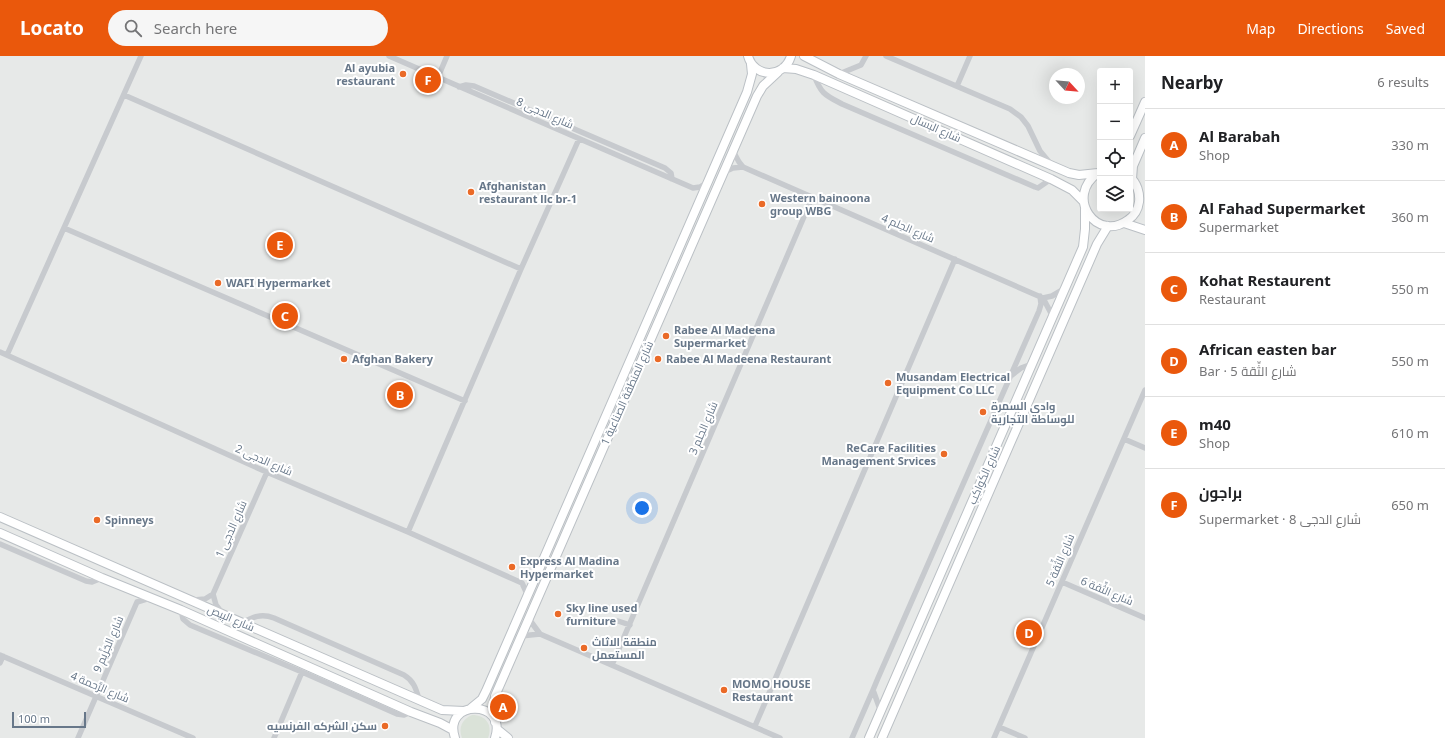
<!DOCTYPE html>
<meta charset="utf-8">
<style>
:root{--surface:#fff;--page:#f6f6f6;--text:#202124;--muted:#757577;--line:#e0e0e0;--accent:#ea580c}
body{margin:0;font-family:"Noto Sans",Cairo,sans-serif;background:var(--page);color:var(--text)}
.controls{position:absolute;right:12px;top:12px;display:grid;overflow:hidden;border-radius:4px;box-shadow:0 4px 16px #0002}
.controls button{width:36px;height:36px;display:grid;place-items:center;padding:0;border:0;border-bottom:1px solid var(--line);background:var(--surface);color:var(--text);font:20px sans-serif}
.compass{position:absolute;left:1049px;top:12px;width:36px;height:36px;border-radius:50%;background:var(--surface);box-shadow:0 4px 16px #0002;rotate:116deg}
.scale{position:absolute;left:12px;bottom:10px;width:74px;box-sizing:border-box;padding-left:4px;border:2px solid #677789;border-top:0;font-size:11px;line-height:14px;white-space:nowrap;color:#677789;-webkit-text-stroke:3px #fff;paint-order:stroke}
.you{position:absolute;left:642px;top:452px;width:14px;height:14px;margin:-10px;border:3px solid #fff;border-radius:50%;background:#1a73e8;box-shadow:0 0 0 6px #1a73e833}
.badge{display:grid;place-items:center;width:26px;height:26px;border-radius:50%;background:var(--accent);color:#fff;font-size:13px;font-weight:700}
.pin{position:absolute;translate:-50% -50%;border:2px solid #fff;box-shadow:0 1px 4px #0006}
.list{margin:0;padding:0;list-style:none}
h2{display:flex;justify-content:space-between;align-items:center;height:52px;margin:0;padding:0 16px;font-size:17px}
h2 small{font-size:13px;font-weight:400;color:var(--muted)}
.list li{display:grid;grid-template-columns:26px 1fr auto;gap:12px;align-items:center;box-sizing:border-box;height:72px;padding:0 16px;border-top:1px solid var(--line)}
.list b{display:block;font-size:15px;white-space:nowrap}
.list p{margin:0;font-size:13px;white-space:nowrap;color:var(--muted)}
.list em{font-size:13px;font-style:normal;color:var(--muted)}
.icon{flex:none;width:22px;height:22px;fill:none;stroke:currentColor;stroke-width:2;stroke-linecap:round;stroke-linejoin:round}
.map{position:relative;flex:none;width:1145px;height:682px;overflow:hidden}
header{display:flex;align-items:center;gap:24px;box-sizing:border-box;height:56px;padding:0 20px;background:var(--accent);color:#fff}
header strong{font-size:19px}
nav{display:flex;gap:22px;margin-inline-start:auto;font-size:14px}
.search{width:280px;height:36px;background:var(--page);display:flex;align-items:center;gap:10px;box-sizing:border-box;padding:0 14px;border-radius:22px;color:var(--muted);font-size:15px}
main{display:flex}
aside{flex:1;background:var(--surface)}
.map>svg:first-child{display:block}
.built{fill:#e7e9e8;fill-rule:evenodd}
.green{fill:#dae2d8}
.lines{fill:none;stroke-linecap:round;stroke-linejoin:round}
.secondary-casing{stroke:#bbc0c5;stroke-width:10}
.street{stroke:#c7cace;stroke-width:5.5}
.secondary{stroke:#fff;stroke-width:8}
.poi-dot{fill:#ea6a27;stroke:#fff;stroke-width:1.5}
.labels{text-anchor:middle;stroke-width:4;stroke-linejoin:round;paint-order:stroke}
.poi-label{font-size:11px;font-weight:bold;fill:#677789;stroke:#fff;text-anchor:start}
.street-label{font-size:11px;fill:#677789;stroke:#fff}
</style>
<header>
<strong>Locato</strong>
<div class="search"><svg class="icon" aria-label="search" viewBox="0 0 24 24"><circle cx="10" cy="10" r="6"/><path d="M15 15l6 6"/></svg>Search here</div>
<nav><a>Map</a><a>Directions</a><a>Saved</a></nav>
</header>
<main>
<div class="map">
<svg width="1145" height="682" viewBox="0 0 1145 682">
<rect width="100%" height="100%" fill="#f9faf7"/>
<path class="built" d="M0,0h1145v682h-1145zM1100,15h30v138h-30zM1055,18h24v24h-24z"/>
<path class="green" d="M472,659c14,0 21,10 16,23h-26c-4,-10 0,-19 10,-23z"/>
<g class="lines">
<defs>
<path id="secondary" d="M748,0c6,22 36,23 43,0
M804,0l35,18 230,99 10,2 19,-2
M783,12l13,1 18,6 237,104 21,11 11,11
M1130,80l15,-34
M1098,117c-34,24 -1,70 30,47 6,-4 10,-10 11,-18 1,-9 -2,-19 -9,-25
M1132,123l1,-13 12,-28
M1124,167l21,7
M0,461l442,193 22,1
M0,477l102,45 79,32 230,102 29,11 13,7
M471,652l11,-9 4,-8 261,-599 5,-18 -1,-10
M495,666l-1,-17 1,-9 262,-600 6,-10 15,-14
M497,673l11,9
M455,682c-13,-39 53,-39 40,0
M869,682l214,-491 2,-18v-20
M882,682l215,-494 11,-18"/>
</defs>
<use href="#secondary" class="secondary-casing"/>
<path class="street" d="M389,0l304,132 7,-1 8,-5
M886,0l124,53 11,8 7,9 12,25 10,12
M839,18l22,-9 5,-9
M814,19c7,19 11,20 28,29l193,83 3,1 13,-9
M438,21l9,-21
M957,30l13,-30
M459,31l7,-2 8,1 191,82 6,5 1,6
M124,39l397,174
M733,95l6,11 4,5 300,131 9,-2 12,-7
M724,116l9,-4 10,-1
M64,172l401,173
M1043,242l10,19
M0,296l262,118 146,62 114,51 6,13
M7,299l134,-299
M1012,319l9,-7 11,-4
M1124,383l21,9
M408,476l113,-263 58,-130
M0,488l86,37 6,1 10,-4
M1062,526l83,36
M213,538l3,11 6,8
M194,544l11,-1 8,-5 54,-122
M181,554l2,9 7,6 112,47 95,42 7,1 7,-3
M529,563l11,15
M618,565l12,4
M242,567c11,-6 19,-10 32,-5l130,57c10,6 12,14 15,24
M521,580l19,-2 240,104
M0,599l193,83
M0,607l3,-7
M612,609l200,-467
M881,656l-8,-22 5,-12 161,-367 2,-7 -1,-8
M755,670l200,-467
M999,671l26,11
M78,682l59,-136 13,-4
M274,682l28,-66
M852,682l21,-48
M994,682l151,-348"/>
<use href="#secondary" class="secondary"/>
</g>
<g class="poi-dot">
<circle cx="403" cy="18" r="4"/>
<circle cx="471" cy="136" r="4"/>
<circle cx="762" cy="148" r="4"/>
<circle cx="218" cy="227" r="4"/>
<circle cx="666" cy="280" r="4"/>
<circle cx="344" cy="303" r="4"/>
<circle cx="658" cy="303" r="4"/>
<circle cx="888" cy="327" r="4"/>
<circle cx="983" cy="356" r="4"/>
<circle cx="944" cy="398" r="4"/>
<circle cx="97" cy="464" r="4"/>
<circle cx="512" cy="511" r="4"/>
<circle cx="558" cy="558" r="4"/>
<circle cx="584" cy="592" r="4"/>
<circle cx="724" cy="634" r="4"/>
<circle cx="385" cy="670" r="4"/>
</g>
<g class="labels">
<g class="poi-label">
<text x="395" y="16" text-anchor="end">Al ayubia<tspan x="395" dy="13">restaurant</tspan></text>
<text x="479" y="134">Afghanistan<tspan x="479" dy="13">restaurant llc br-1</tspan></text>
<text x="770" y="146">Western bainoona<tspan x="770" dy="13">group WBG</tspan></text>
<text x="226" y="231">WAFI Hypermarket</text>
<text x="674" y="278">Rabee Al Madeena<tspan x="674" dy="13">Supermarket</tspan></text>
<text x="352" y="307">Afghan Bakery</text>
<text x="666" y="307">Rabee Al Madeena Restaurant</text>
<text x="896" y="325">Musandam Electrical<tspan x="896" dy="13">Equipment Co LLC</tspan></text>
<text x="991" y="354">وادي السمرة<tspan x="991" dy="13">للوساطة التجارية</tspan></text>
<text x="936" y="396" text-anchor="end">ReCare Facilities<tspan x="936" dy="13">Management Srvices</tspan></text>
<text x="105" y="468">Spinneys</text>
<text x="520" y="509">Express Al Madina<tspan x="520" dy="13">Hypermarket</tspan></text>
<text x="566" y="556">Sky line used<tspan x="566" dy="13">furniture</tspan></text>
<text x="592" y="590">منطقة الاثاث<tspan x="592" dy="13">المستعمل</tspan></text>
<text x="732" y="632">MOMO HOUSE<tspan x="732" dy="13">Restaurant</tspan></text>
<text x="377" y="674" text-anchor="end">سكن الشركه الفرنسيه</text>
</g>
<g class="street-label">
<text transform="translate(545 57) rotate(24)" y="4">شارع الدجى 8</text>
<text transform="translate(936 72) rotate(24)" y="4">شارع البسال</text>
<text transform="translate(908 172) rotate(23)" y="4">شارع الحِلم 4</text>
<text transform="translate(627 337) rotate(-66)" y="4">شارع المنطقة الصناعية 1</text>
<text transform="translate(703 372) rotate(-67)" y="4">شارع الحِلم 3</text>
<text transform="translate(264 404) rotate(24)" y="4">شارع الدجى 2</text>
<text transform="translate(984 419) rotate(-66)" y="4">شارع الكَواكِب</text>
<text transform="translate(231 473) rotate(-66)" y="4">شارع الدجى 1</text>
<text transform="translate(1060 504) rotate(-67)" y="4">شارع الثِّقة 5</text>
<text transform="translate(1107 535) rotate(23)" y="4">شارع الثِّقة 6</text>
<text transform="translate(231 562) rotate(23)" y="4">شارع البِيص</text>
<text transform="translate(108 588) rotate(-67)" y="4">شارع الجَزِّيم 9</text>
<text transform="translate(100 631) rotate(23)" y="4">شارع الرَّحمة 4</text>
</g>
</g>
</svg>
<div class="controls">
<button>+</button>
<button>−</button>
<button><svg class="icon" aria-label="locate" viewBox="0 0 24 24"><circle cx="12" cy="12" r="6"/><path d="M12 2v4M12 18v4M2 12h4M18 12h4"/></svg></button>
<button><svg class="icon" aria-label="layers" viewBox="0 0 24 24"><path d="M12 4l9 5-9 5-9-5zM3 14l9 5 9-5"/></svg></button>
</div>
<svg class="compass" viewBox="-18 -18 36 36"><path d="M0-13l5 13h-10z" fill="#e53935"/><path d="M0 13l5-13h-10z" fill="#757577"/></svg>
<div class="scale">100 m</div>
<div class="you"></div>
<div class="pin badge" style="left:503px;top:651px">A</div>
<div class="pin badge" style="left:400px;top:339px">B</div>
<div class="pin badge" style="left:285px;top:260px">C</div>
<div class="pin badge" style="left:1029px;top:577px">D</div>
<div class="pin badge" style="left:280px;top:189px">E</div>
<div class="pin badge" style="left:428px;top:24px">F</div>
</div>
<aside>
<h2>Nearby<small>6 results</small></h2>
<ul class="list">
<li><span class="badge">A</span><div><b>Al Barabah</b><p>Shop</p></div><em>330 m</em></li>
<li><span class="badge">B</span><div><b>Al Fahad Supermarket</b><p>Supermarket</p></div><em>360 m</em></li>
<li><span class="badge">C</span><div><b>Kohat Restaurent</b><p>Restaurant</p></div><em>550 m</em></li>
<li><span class="badge">D</span><div><b>African easten bar</b><p>Bar · شارع الثِّقة 5</p></div><em>550 m</em></li>
<li><span class="badge">E</span><div><b>m40</b><p>Shop</p></div><em>610 m</em></li>
<li><span class="badge">F</span><div><b>براجون</b><p>Supermarket · شارع الدجى 8</p></div><em>650 m</em></li>
</ul>
</aside>
</main>
